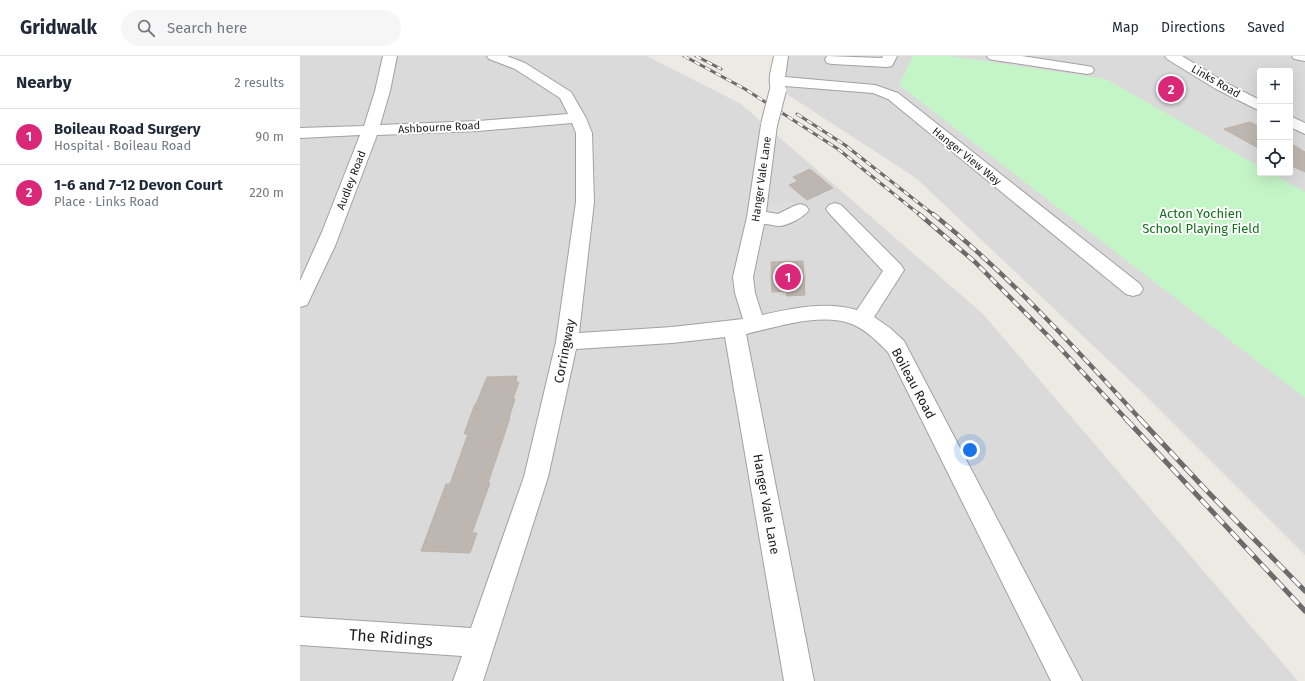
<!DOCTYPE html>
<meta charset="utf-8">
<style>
:root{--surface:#fff;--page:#f6f6f7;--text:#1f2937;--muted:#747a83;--line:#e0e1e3;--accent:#db2777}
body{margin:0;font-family:"Fira Sans",sans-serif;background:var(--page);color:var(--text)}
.controls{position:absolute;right:12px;top:12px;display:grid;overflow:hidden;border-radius:4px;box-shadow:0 4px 16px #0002}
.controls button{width:36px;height:36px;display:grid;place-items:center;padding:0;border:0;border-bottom:1px solid var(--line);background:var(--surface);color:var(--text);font:20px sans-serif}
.you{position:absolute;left:670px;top:394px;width:14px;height:14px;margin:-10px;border:3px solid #fff;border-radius:50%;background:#1a73e8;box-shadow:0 0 0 6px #1a73e833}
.badge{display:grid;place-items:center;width:26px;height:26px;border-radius:50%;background:var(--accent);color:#fff;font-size:13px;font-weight:700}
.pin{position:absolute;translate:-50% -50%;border:2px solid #fff;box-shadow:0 1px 4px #0006}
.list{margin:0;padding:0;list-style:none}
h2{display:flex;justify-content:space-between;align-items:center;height:52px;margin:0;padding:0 16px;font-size:17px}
h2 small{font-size:13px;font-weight:400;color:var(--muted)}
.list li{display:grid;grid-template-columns:26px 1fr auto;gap:12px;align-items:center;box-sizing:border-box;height:56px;padding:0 16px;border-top:1px solid var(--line)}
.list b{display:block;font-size:15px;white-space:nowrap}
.list p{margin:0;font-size:13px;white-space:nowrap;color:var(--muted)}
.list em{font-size:13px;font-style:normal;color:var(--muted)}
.icon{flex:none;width:22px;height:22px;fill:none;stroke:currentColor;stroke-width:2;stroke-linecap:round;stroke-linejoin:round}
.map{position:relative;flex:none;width:1005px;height:625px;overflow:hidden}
header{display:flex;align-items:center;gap:24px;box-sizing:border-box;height:56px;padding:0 20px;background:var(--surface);border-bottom:1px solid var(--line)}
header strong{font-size:19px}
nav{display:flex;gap:22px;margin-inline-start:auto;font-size:14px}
.search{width:280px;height:36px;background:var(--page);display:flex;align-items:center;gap:10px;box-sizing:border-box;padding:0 14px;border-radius:22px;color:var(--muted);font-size:15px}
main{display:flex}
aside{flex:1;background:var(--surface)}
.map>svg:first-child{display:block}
.residential{fill:#dbdada;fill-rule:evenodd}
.park{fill:#c4f5c7}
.parking{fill:#ddd}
.building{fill:#beb6b1;stroke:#beb1a7}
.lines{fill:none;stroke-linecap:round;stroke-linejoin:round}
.minor-casing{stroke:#a1a1a1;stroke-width:2}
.minor{fill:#fff;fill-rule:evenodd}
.rail-far2-casing{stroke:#6b6b6b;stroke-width:3}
.rail-far1-casing{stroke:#6b6b6b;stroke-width:4.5}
.rail-casing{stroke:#6b6b6b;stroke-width:5}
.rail-far2{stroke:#fff;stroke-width:2;stroke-dasharray:6;stroke-linecap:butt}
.rail-far1{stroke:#fff;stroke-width:3;stroke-dasharray:8;stroke-linecap:butt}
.rail{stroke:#fff;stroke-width:3.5;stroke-dasharray:11;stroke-linecap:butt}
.minor-bridge-casing{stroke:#a1a1a1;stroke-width:18;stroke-linecap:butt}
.minor-bridge{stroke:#fff;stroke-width:16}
.labels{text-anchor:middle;stroke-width:4;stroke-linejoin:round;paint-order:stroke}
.far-street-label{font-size:11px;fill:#1d1d1d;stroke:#fff}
.park-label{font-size:13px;fill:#14721a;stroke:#fff}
.street-label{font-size:13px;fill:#1d1d1d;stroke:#fff}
.near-street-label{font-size:16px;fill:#1d1d1d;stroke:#fff}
</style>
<header>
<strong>Gridwalk</strong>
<div class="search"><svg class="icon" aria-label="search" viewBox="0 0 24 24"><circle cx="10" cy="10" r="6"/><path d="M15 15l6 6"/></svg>Search here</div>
<nav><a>Map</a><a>Directions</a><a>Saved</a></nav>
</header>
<main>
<aside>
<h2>Nearby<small>2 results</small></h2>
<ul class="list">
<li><span class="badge">1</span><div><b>Boileau Road Surgery</b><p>Hospital · Boileau Road</p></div><em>90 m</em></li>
<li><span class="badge">2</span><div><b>1-6 and 7-12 Devon Court</b><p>Place · Links Road</p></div><em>220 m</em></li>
</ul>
</aside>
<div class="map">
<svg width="1005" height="625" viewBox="0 0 1005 625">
<rect width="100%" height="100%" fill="#edeae4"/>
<path class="residential" d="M0,0h347l94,48 242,210 315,367h-998z
M487,0h518v499l-164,-164 -225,-213 -134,-87zM960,15h30v102h-30z"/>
<path class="park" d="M613,0h36l157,23 154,88v6h11l34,19v206l-406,-313z"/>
<path class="parking" d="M487,144l25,10 -15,16 -35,2 3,-20z"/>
<path class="building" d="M950,66l10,5v22l-36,-20z
M990,87l15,9v20l-15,-7z
M510,113l23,19 -26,12 -18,-15 9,-4 -5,-4z
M503,205l2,34 -18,1 -1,-5 -14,1 -1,-30z
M217,320l-1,6h3l-6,17h2l-6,19h1l-22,65h2l-18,50h5l-7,20 -49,-2 25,-67h4l18,-50h-4l11,-30h1l11,-27z"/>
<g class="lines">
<defs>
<path id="minor" d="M83,0h14l-7,35 -10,34 98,-4 90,-7 -8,-16 -45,-29 -26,-10 -2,-3h20l18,7 46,29 15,26 6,15 2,69 -15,131 93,-6 71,-8 -8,-26 -2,-16 14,-60 14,-92 2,-3 6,-2 6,2 2,3 -11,87 12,2 16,-8 6,-2 6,2 3,4c-5,7 -20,15 -29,16 -5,0 -11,-2 -16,-2l-11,53 2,16 7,22c32,-7 63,-14 95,-5l26,-39 -54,-58 -3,-4 3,-4 6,-2 6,2 60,60 3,5 -30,47 16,11 14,13 178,340h-31l-163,-329c-11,-11 -22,-22 -36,-28 -31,-12 -75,3 -106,10l68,347h-30l-59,-344 -53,6 -96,6 -28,128 -65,204h-30l9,-25 -162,-11v-28l171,11 53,-151 32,-135 20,-140v-69l-4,-10 -94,8 -101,4 -42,111 -28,59 -7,2v-26l22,-49 38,-97 -60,3v-10l64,-2 11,-35z
M474,0h14l-3,21 90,8 23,8 242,191 3,5 -3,5 -7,2 -7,-2 -238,-195 -15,-6 -88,-7v4l-2,3 -5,1 -5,-1c-7,-10 -1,-26 1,-37z
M527,0l55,2 1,-2h14l-5,10 -5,1 -55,-3 -5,-1 -2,-3z
M687,0h35l65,10 5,1 2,3 -2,3 -5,1 -93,-14 -5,-1z
M865,0h17l44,27 34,17v11l-44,-22 -49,-30z
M992,0h13v5l-11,-2z
M990,60l15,7v11l-15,-7z"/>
</defs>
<use href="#minor" class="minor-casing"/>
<use href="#minor" class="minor"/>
<defs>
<path id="rail-far2" d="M384,0l61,33 93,60 82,66
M396,0l25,13
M497,58l48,31 89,70"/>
<path id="rail-far1" d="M619,158l56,48 85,86 67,72
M633,158c76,61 142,134 208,206"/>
<path id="rail" d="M826,363l179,192
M840,363l65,70 100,102"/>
</defs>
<use href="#rail-far2" class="rail-far2-casing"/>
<use href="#rail-far1" class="rail-far1-casing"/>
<use href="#rail" class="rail-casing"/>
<use href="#rail-far2" class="rail-far2"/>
<use href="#rail-far1" class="rail-far1"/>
<use href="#rail" class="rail"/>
<defs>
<path id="minor-bridge" d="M469,69l9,-35"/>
</defs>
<use href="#minor-bridge" class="minor-bridge-casing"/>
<use href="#minor-bridge" class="minor-bridge"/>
</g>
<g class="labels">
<g class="far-street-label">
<text transform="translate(916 25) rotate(30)" y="4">Links Road</text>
<text transform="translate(139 71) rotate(-3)" y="4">Ashbourne Road</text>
<text transform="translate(667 100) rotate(39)" y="4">Hanger View Way</text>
<text transform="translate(461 123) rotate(-82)" y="4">Hanger Vale Lane</text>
<text transform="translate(51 124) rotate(-69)" y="4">Audley Road</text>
</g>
<g class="park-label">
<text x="901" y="162">Acton Yochien<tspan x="901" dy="15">School Playing Field</tspan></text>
</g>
<g class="street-label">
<text transform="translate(264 295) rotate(-79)" y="5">Corringway</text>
<text transform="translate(614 327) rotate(62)" y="5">Boileau Road</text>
<text transform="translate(467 448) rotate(80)" y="5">Hanger Vale Lane</text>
</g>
<g class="near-street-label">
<text transform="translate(91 581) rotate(4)" y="6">The Ridings</text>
</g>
</g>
</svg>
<div class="controls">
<button>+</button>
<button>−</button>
<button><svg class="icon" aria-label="locate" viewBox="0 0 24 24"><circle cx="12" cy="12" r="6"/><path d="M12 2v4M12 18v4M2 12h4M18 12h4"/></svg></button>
</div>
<div class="you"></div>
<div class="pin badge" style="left:488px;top:221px">1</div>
<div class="pin badge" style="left:871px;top:33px">2</div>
</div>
</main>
